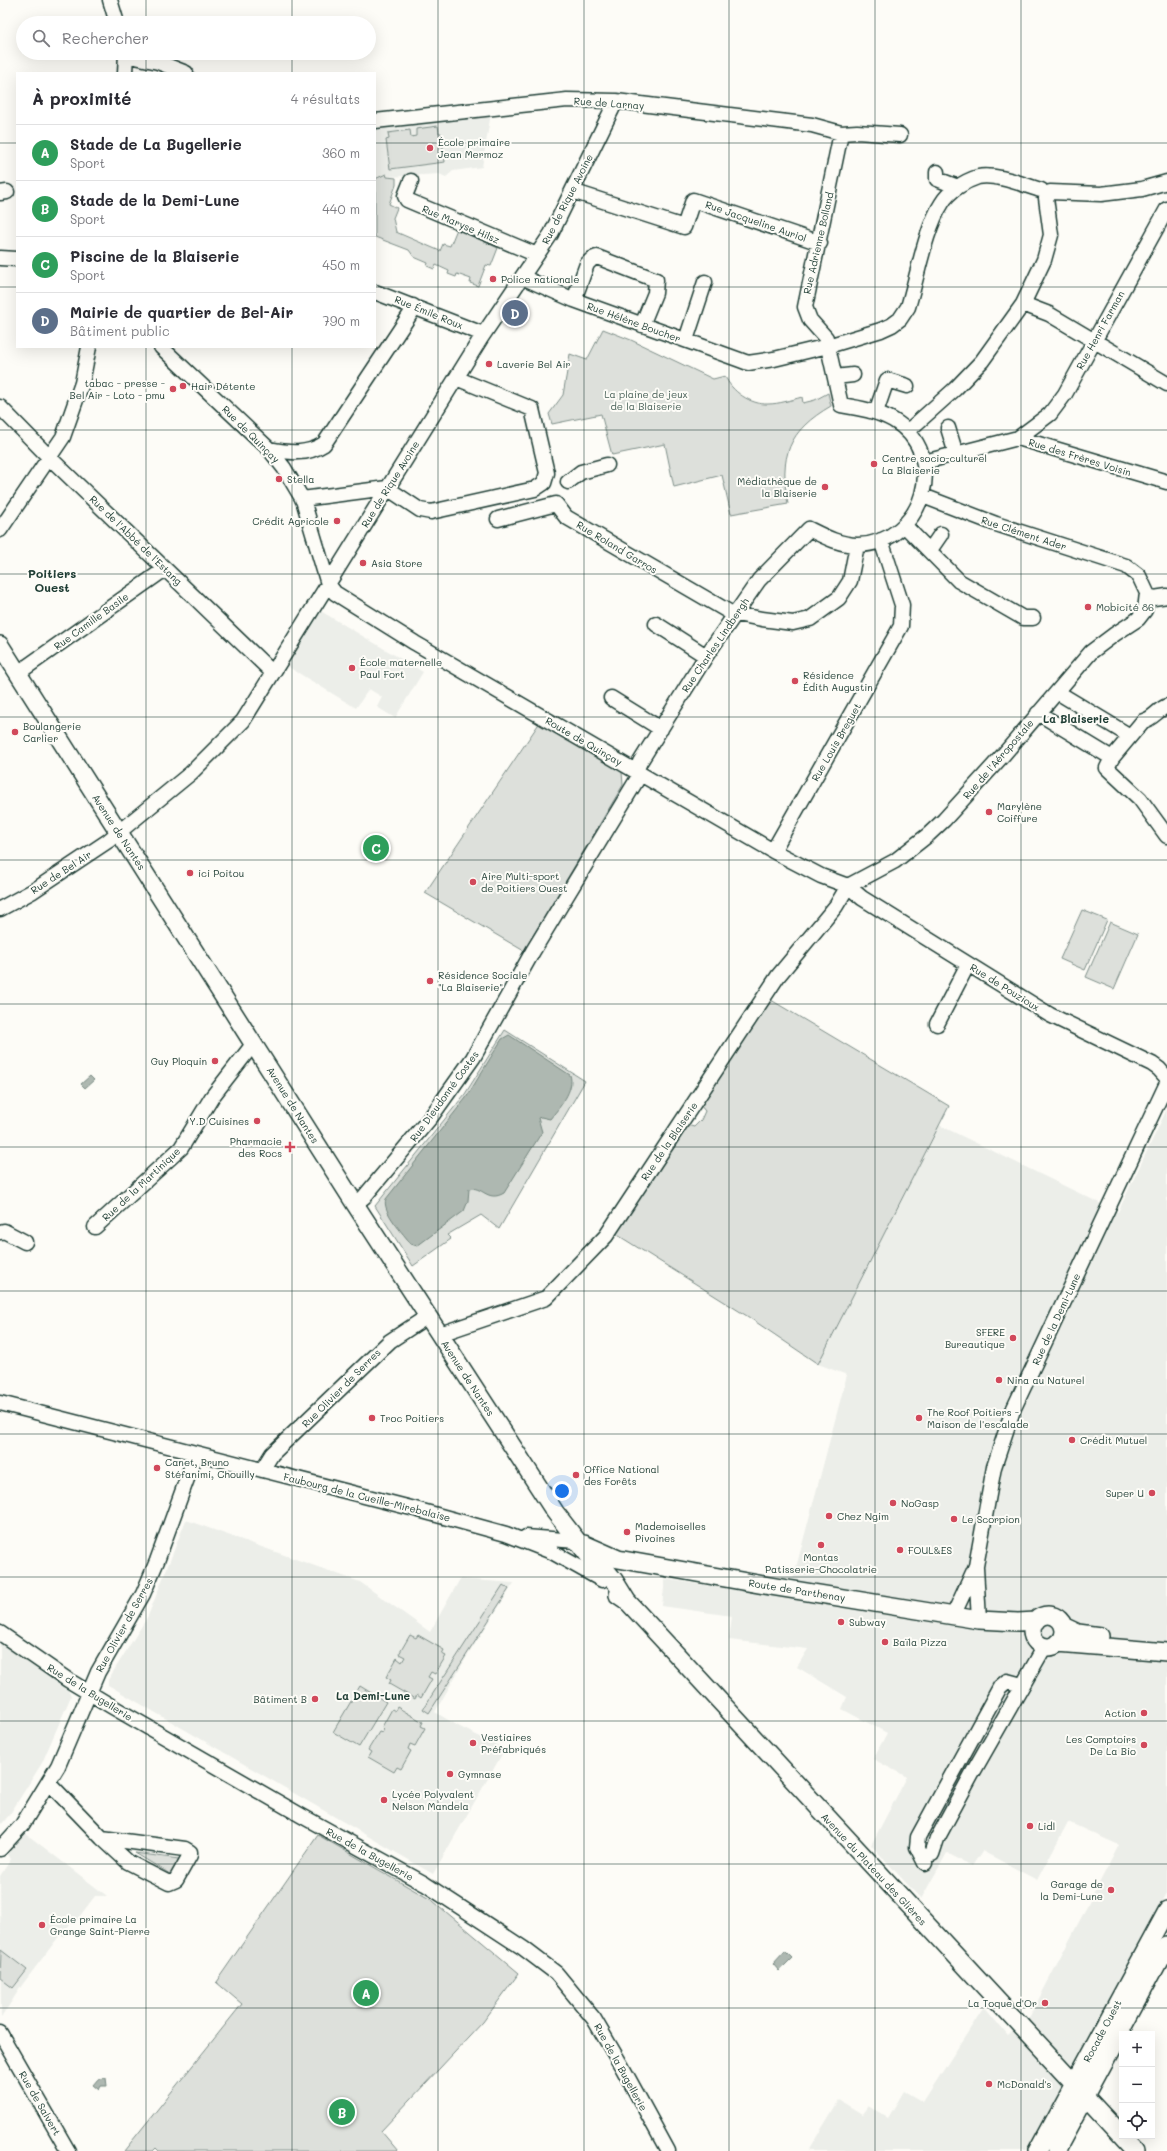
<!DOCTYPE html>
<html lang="fr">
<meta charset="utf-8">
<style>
:root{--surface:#fff;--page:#f7f7f7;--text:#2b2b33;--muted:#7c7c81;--line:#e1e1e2;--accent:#d1495b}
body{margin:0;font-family:Mali,sans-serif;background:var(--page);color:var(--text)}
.controls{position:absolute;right:12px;bottom:12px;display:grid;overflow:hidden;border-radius:0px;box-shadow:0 4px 16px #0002}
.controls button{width:36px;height:36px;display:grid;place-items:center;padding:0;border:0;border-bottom:1px solid var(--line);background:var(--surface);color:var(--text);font:20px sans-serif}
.you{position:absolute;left:562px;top:1491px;width:14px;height:14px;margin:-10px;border:3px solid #fff;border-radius:50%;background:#1a73e8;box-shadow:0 0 0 6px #1a73e833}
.badge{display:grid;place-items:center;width:26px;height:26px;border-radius:50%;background:var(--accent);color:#fff;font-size:13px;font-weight:700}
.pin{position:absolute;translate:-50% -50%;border:2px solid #fff;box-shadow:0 1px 4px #0006}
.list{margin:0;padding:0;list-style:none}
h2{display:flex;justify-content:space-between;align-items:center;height:52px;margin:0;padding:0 16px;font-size:17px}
h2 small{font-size:13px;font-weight:400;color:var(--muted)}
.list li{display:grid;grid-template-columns:26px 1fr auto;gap:12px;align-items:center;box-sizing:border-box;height:56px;padding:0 16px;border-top:1px solid var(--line)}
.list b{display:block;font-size:15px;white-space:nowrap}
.list p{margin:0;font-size:13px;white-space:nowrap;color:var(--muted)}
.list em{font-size:13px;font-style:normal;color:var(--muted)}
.icon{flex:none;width:22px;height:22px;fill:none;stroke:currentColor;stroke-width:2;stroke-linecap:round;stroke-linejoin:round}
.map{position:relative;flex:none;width:1167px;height:2151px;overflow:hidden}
.search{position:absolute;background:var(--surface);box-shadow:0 4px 16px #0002;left:16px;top:16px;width:360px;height:44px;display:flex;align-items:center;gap:10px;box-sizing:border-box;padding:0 14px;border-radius:22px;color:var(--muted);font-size:15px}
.panel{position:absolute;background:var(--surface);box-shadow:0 4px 16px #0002;left:16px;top:72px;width:360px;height:276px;border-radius:0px}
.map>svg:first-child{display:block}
.built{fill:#eceee9}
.green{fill:#dde0db;stroke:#7e8e88}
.water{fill:#aeb8b1;stroke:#75877f}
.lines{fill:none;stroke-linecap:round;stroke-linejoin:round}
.minor-casing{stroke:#1f3d34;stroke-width:17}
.major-casing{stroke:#1f3d34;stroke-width:20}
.minor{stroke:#fdfcf7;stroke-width:14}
.major{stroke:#fdfcf7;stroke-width:17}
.grid{fill:none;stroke:#1f3d34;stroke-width:1;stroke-opacity:0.55}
.poi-dot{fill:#d1495b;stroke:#fdfcf7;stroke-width:1.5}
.labels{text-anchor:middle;stroke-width:4;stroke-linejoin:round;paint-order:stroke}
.street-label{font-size:10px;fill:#1f3d34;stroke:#fdfcf7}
.poi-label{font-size:10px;fill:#1f3d34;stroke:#fdfcf7;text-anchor:start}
.park-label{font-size:10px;fill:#455e55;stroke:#fdfcf7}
.neighbourhood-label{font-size:11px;font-weight:bold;fill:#1f3d34;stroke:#fdfcf7}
.quarter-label{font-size:12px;font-weight:bold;fill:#1f3d34;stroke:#fdfcf7}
</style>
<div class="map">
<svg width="1167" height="2151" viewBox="0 0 1167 2151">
<rect width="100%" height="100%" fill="#fdfcf7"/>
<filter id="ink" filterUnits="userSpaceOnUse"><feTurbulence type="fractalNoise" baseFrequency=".025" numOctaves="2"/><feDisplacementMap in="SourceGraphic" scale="8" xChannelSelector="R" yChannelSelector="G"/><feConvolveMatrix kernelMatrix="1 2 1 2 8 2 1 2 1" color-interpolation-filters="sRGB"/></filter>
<g filter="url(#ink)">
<path class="built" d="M491,113l-9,54 -29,4 -7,6 -7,-3 -52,3 -2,-2 -10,4v-51z
M319,610l104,62 -28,46 -18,-11 5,-10 -13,-8 -13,19 -74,-45z
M1167,1109v785l-57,109 -64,117 -20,31h-218l31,-51 23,14 6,-8 20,12 16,-27 19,11 61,-95 24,29 22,-20 89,-171 -51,-23 -31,58 -55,-29 -10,15 -25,-13 -26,46 -50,-54 36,-68 -34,-18 14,-26 -45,-24 5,-12 -50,-30 11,-18 -79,-9 3,-24 -70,-10 3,-27 123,19 59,-223 -29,-11 121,-239 179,87z
M186,1520l174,62 70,50 30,-53 54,4 -48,75 -31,54 25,15 45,22 -72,125 -325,-189v-5l40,-64z
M0,1641l68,49 3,6 -29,67 -32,51 -10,12z
M25,1833l82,63h-12l-19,25 -3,-2 -7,11 2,2 -5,5 -3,-2 -38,50 -21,33 -1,-142 11,-17 -4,-6z"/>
<path class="green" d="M438,126l1,7h2l4,29 -55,7 -4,-29 3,-1 -1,-6 22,-3 1,7 5,-1v-7z
M386,174l1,3 9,1v7l-7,19 8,4 -4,10 3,14 44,19 3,-7 7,2 7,-17 41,19 -7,18 -5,-1 -8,21 -8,-3 1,-4 -14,-5 -1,3 -8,-3 1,-3 -13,-6 -2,4 -7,-3 1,-3 -14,-6 -5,-7 -34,-13v-58z
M603,329l28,11 82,39 12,-3c6,15 26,29 43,28 11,0 23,-4 34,-7l1,6 12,-3 13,-7 3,13c-43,25 -52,50 -43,98l-57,10 -9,-39 -48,12 -9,-43 -53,11 -11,-41 -49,10 -3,-10 14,-19 7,-41 17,6z
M540,722l82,50 1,13 -99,166 -99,-58z
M1082,910l25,10 -22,50 -25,-11z
M1110,922l28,12 -24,55 -28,-12z
M771,1000l178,106 -131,258 -71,-48 -131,-82 71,-109 7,2 7,-7 4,-9 -5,-6z
M505,1030l80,51 -86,148 -18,-14 -34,20 4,4 -38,27 -38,-60 90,-112z
M503,1585l6,4 -80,124 -6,-4z
M410,1635l6,3 2,-3 26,15 -2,4 4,2 -11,18 -4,-2 -3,5 4,2 -11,19 -4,-3 -2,4 -26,-15 2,-4 -5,-3 11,-19 5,4 3,-5 -6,-3z
M360,1686l26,16 -27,45 -26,-15z
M397,1707l26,15 -2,4 4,2 -10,18 -5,-2 -2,5 3,2 -10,18 -4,-2 -3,5 -26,-15 3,-5 -3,-2 11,-18 3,1 2,-4 -2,-2 10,-18 3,2z
M318,1835l115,66 86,72 -36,49 -102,109 17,20h-239l-3,-3 -3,3h-29l118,-147 -26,-22z
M135,1853l44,6 1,1 -10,14z
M1,1950l26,20 -14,18 -13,-10z"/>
<path class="water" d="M509,1035l61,40c5,15 -11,33 -20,44l-9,-2 -3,1 4,14 -38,61c-17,10 -22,-8 -35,-4l-1,12 -4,10 -47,35 -6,-2c-7,-10 -30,-33 -25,-45l80,-101 36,-59z
M90,1076l4,4 -9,8 -4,-4z
M785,1951l7,7 -13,13 -6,-7z
M106,2078l1,8h-6l-2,4 -6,-5 5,-6z"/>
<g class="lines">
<defs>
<path id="minor" d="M110,0l7,23
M126,55l32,7 28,11
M125,73l1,-20
M375,121l192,-21 49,1 196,24 29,8 16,-1 43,3
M937,172v7l21,8
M411,181l-6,15 2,4 130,55
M572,191l112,36 9,-27 127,43
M1050,192l51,2 41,-5 25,-7
M0,193l7,-1
M0,258l17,1
M522,277l52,23 166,60 8,3 26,-4 54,-13 53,-16 11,-5 8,-6 8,-12c9,-29 18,-80 34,-104 7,-12 23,-22 36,-26 17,-4 46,8 63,13
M375,292l108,42
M574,300l13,-36 5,-5 5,-2 59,23 -1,13 -13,32
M1023,304l26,10 118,70
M686,340l19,-58
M161,347l108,102 15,19 19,32 25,84 7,9 80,50 358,208 48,25 27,10 14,12 188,117 102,49 7,5 8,9
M835,377l18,-2
M0,407l49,50 224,216
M876,412l11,-32 20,6
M948,428l8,26
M908,431l47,-42 27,-28 41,-57 21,-44 7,-25 -5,-37
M1018,438l32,-24 15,-20 102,-185
M269,449c20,4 38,6 55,-5l87,-131 2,-7
M924,462l94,-24 149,44
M568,482l13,-10 26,-7
M387,488l33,22 11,2 104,-23 9,-6 3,-10 -15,-64 -76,-31
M302,499l85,-11
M498,519l58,-15 10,13 165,96 31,6 31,4 17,-4 29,-21 11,-17 7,-36
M904,525l55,56 64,37h10
M0,530l63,-93 19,-54 7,-36
M930,550l11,-16
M1148,596l6,2 13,-2
M656,624l50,32
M18,673l147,-104
M1057,692l73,44
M611,698l50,31
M1038,713l74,45 -5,10 33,31 27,37
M1112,758l31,-37c10,-2 14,-11 24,-15
M773,851l128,-225 1,-21 -21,-65
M0,909l33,-18 75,-50 83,-68 52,-52 238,-383 70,-104 65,-133
M937,1024l31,-60
M355,1204l9,-7 67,-80 42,-59 60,-107 105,-173 -2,-7 4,-9 66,-106 53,-76 50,-51c16,8 31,16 49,16 66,-2 93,-91 35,-125 -16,-9 -34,-12 -52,-15l-15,-67 -16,-18 -5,-13 36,-174
M95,1227l86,-79 31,-51 42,-54
M0,1232l4,-1 21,11
M440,1334l106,-36 60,-62 172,-260 58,-70 12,-20 47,-25 33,-26 16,-15 60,-66 87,-102 24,-18 23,-15 7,-9 2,-17 -8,-17 -13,-10 -130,-42 -73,-28
M0,1403l415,106 91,25 46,18 50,28
M262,1470l10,-16 118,-113 38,-25
M526,1537l50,4
M976,1568l3,52
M953,1616l23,-50 18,-99 19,-57 154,-327
M0,1633l68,47 43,26 191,110 123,68 98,64 33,25 38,46 27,46 47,86
M49,1783l53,55 83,11 5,3v3l-14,25 -7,3 -41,-21 -26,-24
M0,1849l22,-24 36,-59 40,-94 45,-78 14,-33 39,-107
M932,1854l5,-15 35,-65 73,-128
M925,1863l-8,-16 1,-10 82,-150 7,-6 15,4
M0,2033l68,118"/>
<path id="major" d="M0,645l355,559 200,308 37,48 13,9 9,11 13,21
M584,1544l34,15 146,26 215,35 39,2 18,-1
M618,1595l9,6 495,534
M1032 1631a16 16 0 1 1 32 0a16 16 0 1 1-32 0Z
M1063,1626l15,7 22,3
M1058,1643l109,9
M1123,2136l14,15
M1037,2151l130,-240
M1056,2151l111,-205"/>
</defs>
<use href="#minor" class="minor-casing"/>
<use href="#major" class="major-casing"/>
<use href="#minor" class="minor"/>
<use href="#major" class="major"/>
</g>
</g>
<path class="grid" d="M146,0v23M292,0v23M438,0v2151M584,0v2151M729,0v2151M875,0v2151M1021,0v2151M146,53v20M292,53v20M0,143h17M375,143h792M0,287h17M375,287h792M146,347v1804M292,347v1804M0,430h1167M0,574h1167M0,717h1167M0,860h1167M0,1004h1167M0,1147h1167M0,1291h1167M0,1434h1167M0,1577h1167M0,1721h1167M0,1864h1167M0,2008h1167"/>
<g class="poi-dot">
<circle cx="430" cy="148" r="4"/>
<circle cx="493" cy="279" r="4"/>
<circle cx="489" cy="364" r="4"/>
<circle cx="183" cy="386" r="4"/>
<circle cx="173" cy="389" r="4"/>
<circle cx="874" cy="464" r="4"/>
<circle cx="279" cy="479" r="4"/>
<circle cx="825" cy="487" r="4"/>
<circle cx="337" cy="521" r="4"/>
<circle cx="363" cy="563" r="4"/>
<circle cx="1088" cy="607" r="4"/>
<circle cx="352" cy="668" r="4"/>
<circle cx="795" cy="681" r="4"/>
<circle cx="15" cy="732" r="4"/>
<circle cx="989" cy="812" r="4"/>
<circle cx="190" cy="873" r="4"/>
<circle cx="473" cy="882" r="4"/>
<circle cx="430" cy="981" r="4"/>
<circle cx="215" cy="1061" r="4"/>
<circle cx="257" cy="1121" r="4"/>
<path d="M288 1141h4v4h4v4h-4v4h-4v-4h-4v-4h4z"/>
<circle cx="1013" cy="1338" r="4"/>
<circle cx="999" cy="1380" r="4"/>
<circle cx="372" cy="1418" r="4"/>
<circle cx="919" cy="1418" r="4"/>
<circle cx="1072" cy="1440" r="4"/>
<circle cx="157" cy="1468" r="4"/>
<circle cx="576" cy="1475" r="4"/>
<circle cx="1152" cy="1493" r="4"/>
<circle cx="893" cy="1503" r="4"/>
<circle cx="829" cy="1516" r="4"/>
<circle cx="954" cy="1519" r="4"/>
<circle cx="627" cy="1532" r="4"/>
<circle cx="821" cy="1545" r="4"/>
<circle cx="900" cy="1550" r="4"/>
<circle cx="841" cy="1622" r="4"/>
<circle cx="885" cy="1642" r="4"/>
<circle cx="315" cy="1699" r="4"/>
<circle cx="1144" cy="1713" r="4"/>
<circle cx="473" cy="1743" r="4"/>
<circle cx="1144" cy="1745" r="4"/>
<circle cx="450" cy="1774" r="4"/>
<circle cx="384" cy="1800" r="4"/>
<circle cx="1030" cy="1826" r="4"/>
<circle cx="1111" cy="1890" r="4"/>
<circle cx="42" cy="1925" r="4"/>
<circle cx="1045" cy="2003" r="4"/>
<circle cx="989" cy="2084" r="4"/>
</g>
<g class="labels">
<g class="street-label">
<text transform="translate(609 103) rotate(4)" y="4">Rue de Larnay</text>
<text transform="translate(567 199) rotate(-63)" y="4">Rue de Rique Avoine</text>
<text transform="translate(756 221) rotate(19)" y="4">Rue Jacqueline Auriol</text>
<text transform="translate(461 224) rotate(23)" y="4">Rue Maryse Hilsz</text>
<text transform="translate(818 243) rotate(-77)" y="4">Rue Adrienne Bolland</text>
<text transform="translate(429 312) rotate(22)" y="4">Rue Émile Roux</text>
<text transform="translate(634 322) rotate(20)" y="4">Rue Hélène Boucher</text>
<text transform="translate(1100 330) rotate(-61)" y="4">Rue Henri Farman</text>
<text transform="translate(251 434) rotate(45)" y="4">Rue de Quinçay</text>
<text transform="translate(1080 457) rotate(17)" y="4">Rue des Frères Voisin</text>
<text transform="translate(390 484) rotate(-58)" y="4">Rue de Rique Avoine</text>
<text transform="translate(1024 533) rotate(18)" y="4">Rue Clément Ader</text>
<text transform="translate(136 540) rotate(44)" y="4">Rue de l'Abbé de l'Estang</text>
<text transform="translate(617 547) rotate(31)" y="4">Rue Roland Garros</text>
<text transform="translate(91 621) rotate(-36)" y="4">Rue Camille Basile</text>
<text transform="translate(715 645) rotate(-56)" y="4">Rue Charles Lindbergh</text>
<text transform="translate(584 741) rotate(30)" y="4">Route de Quinçay</text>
<text transform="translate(836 742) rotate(-60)" y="4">Rue Louis Breguet</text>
<text transform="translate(998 759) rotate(-49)" y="4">Rue de l'Aéropostale</text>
<text transform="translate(119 832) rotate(57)" y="4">Avenue de Nantes</text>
<text transform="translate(61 872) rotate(-33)" y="4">Rue de Bel Air</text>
<text transform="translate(1005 987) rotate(32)" y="4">Rue de Pouzioux</text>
<text transform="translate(444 1096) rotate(-54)" y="4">Rue Dieudonné Costes</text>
<text transform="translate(293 1105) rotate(58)" y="4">Avenue de Nantes</text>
<text transform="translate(669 1141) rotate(-56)" y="4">Rue de la Blaiserie</text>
<text transform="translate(141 1184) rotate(-43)" y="4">Rue de la Martinique</text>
<text transform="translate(1056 1319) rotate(-65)" y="4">Rue de la Demi-Lune</text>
<text transform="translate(468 1378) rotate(57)" y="4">Avenue de Nantes</text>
<text transform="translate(341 1388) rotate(-45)" y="4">Rue Olivier de Serres</text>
<text transform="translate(367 1497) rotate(14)" y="4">Faubourg de la Cueille-Mirebalaise</text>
<text transform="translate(797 1590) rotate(9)" y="4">Route de Parthenay</text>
<text transform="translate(124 1625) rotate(-61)" y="4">Rue Olivier de Serres</text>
<text transform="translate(90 1692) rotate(32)" y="4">Rue de la Bugellerie</text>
<text transform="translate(370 1854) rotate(29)" y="4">Rue de la Bugellerie</text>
<text transform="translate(874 1869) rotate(47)" y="4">Avenue du Plateau des Glières</text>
<text transform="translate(1102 2031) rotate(-62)" y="4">Rocade Ouest</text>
<text transform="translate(621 2067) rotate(61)" y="4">Rue de la Bugellerie</text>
<text transform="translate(40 2103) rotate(60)" y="4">Rue de Salvert</text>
</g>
<g class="poi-label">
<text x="438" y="146">École primaire<tspan x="438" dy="12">Jean Mermoz</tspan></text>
<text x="501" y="283">Police nationale</text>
<text x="497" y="368">Laverie Bel Air</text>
<text x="165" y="387" text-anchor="end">tabac - presse -<tspan x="165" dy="12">Bel Air - Loto - pmu</tspan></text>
<text x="191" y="390">Hair Détente</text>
<text x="882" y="462">Centre socio-culturel<tspan x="882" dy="12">La Blaiserie</tspan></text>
<text x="287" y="483">Stella</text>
<text x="817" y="485" text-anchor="end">Médiathèque de<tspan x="817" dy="12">la Blaiserie</tspan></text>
<text x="329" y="525" text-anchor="end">Crédit Agricole</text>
<text x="371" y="567">Asia Store</text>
<text x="1096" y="611">Mobicité 86</text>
<text x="360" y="666">École maternelle<tspan x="360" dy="12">Paul Fort</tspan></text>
<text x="803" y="679">Résidence<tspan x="803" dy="12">Édith Augustin</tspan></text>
<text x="23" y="730">Boulangerie<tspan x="23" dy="12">Carlier</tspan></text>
<text x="997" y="810">Marylène<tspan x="997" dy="12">Coiffure</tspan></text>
<text x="198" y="877">ici Poitou</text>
<text x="481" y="880">Aire Multi-sport<tspan x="481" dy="12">de Poitiers Ouest</tspan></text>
<text x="438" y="979">Résidence Sociale<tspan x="438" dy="12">"La Blaiserie"</tspan></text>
<text x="207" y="1065" text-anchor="end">Guy Ploquin</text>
<text x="249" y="1125" text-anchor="end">Y.D Cuisines</text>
<text x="282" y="1145" text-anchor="end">Pharmacie<tspan x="282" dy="12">des Rocs</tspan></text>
<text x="1005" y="1336" text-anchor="end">SFERE<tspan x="1005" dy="12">Bureautique</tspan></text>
<text x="1007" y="1384">Nina au Naturel</text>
<text x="927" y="1416">The Roof Poitiers -<tspan x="927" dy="12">Maison de l'escalade</tspan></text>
<text x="380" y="1422">Troc Poitiers</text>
<text x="1080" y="1444">Crédit Mutuel</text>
<text x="165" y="1466">Canet, Bruno<tspan x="165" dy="12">Stéfanimi, Chouilly</tspan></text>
<text x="584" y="1473">Office National<tspan x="584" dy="12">des Forêts</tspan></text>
<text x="1144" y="1497" text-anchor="end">Super U</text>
<text x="901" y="1507">NoGasp</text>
<text x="837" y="1520">Chez Ngim</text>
<text x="962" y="1523">Le Scorpion</text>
<text x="635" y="1530">Mademoiselles<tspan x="635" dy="12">Pivoines</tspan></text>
<text x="908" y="1554">FOUL&amp;ES</text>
<text x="821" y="1561" text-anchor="middle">Montas<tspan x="821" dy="12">Patisserie-Chocolatrie</tspan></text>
<text x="849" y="1626">Subway</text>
<text x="893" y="1646">Baïla Pizza</text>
<text x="307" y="1703" text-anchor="end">Bâtiment B</text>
<text x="1136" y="1717" text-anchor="end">Action</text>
<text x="481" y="1741">Vestiaires<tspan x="481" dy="12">Préfabriqués</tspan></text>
<text x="1136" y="1743" text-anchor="end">Les Comptoirs<tspan x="1136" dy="12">De La Bio</tspan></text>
<text x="458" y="1778">Gymnase</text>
<text x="392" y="1798">Lycée Polyvalent<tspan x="392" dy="12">Nelson Mandela</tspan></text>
<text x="1038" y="1830">Lidl</text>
<text x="1103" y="1888" text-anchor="end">Garage de<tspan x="1103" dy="12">la Demi-Lune</tspan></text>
<text x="50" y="1923">École primaire La<tspan x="50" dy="12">Grange Saint-Pierre</tspan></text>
<text x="1037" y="2007" text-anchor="end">La Toque d'Or</text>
<text x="997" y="2088">McDonald's</text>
</g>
<g class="park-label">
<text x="646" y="398">La plaine de jeux<tspan x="646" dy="12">de la Blaiserie</tspan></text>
</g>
<g class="neighbourhood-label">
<text x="1076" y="723">La Blaiserie</text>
<text x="373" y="1700">La Demi-Lune</text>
</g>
<g class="quarter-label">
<text x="52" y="578">Poitiers<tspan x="52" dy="14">Ouest</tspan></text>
</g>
</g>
</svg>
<div class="controls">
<button>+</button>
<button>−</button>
<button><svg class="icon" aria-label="locate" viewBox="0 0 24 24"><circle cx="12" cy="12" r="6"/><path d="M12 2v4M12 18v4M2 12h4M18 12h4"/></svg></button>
</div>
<div class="you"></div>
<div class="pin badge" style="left:366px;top:1993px;background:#2e9e5b">A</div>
<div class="pin badge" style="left:342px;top:2112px;background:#2e9e5b">B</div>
<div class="pin badge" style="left:376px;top:848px;background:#2e9e5b">C</div>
<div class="pin badge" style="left:515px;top:313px;background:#5c6f8a">D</div>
<div class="search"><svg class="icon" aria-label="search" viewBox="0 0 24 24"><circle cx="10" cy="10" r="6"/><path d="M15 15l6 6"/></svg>Rechercher</div>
<section class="panel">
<h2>À proximité<small>4 résultats</small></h2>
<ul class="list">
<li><span class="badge" style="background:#2e9e5b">A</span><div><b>Stade de La Bugellerie</b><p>Sport</p></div><em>360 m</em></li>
<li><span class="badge" style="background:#2e9e5b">B</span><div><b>Stade de la Demi-Lune</b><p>Sport</p></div><em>440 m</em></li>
<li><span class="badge" style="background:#2e9e5b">C</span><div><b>Piscine de la Blaiserie</b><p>Sport</p></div><em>450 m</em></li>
<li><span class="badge" style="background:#5c6f8a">D</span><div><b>Mairie de quartier de Bel-Air</b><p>Bâtiment public</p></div><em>790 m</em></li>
</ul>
</section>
</div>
